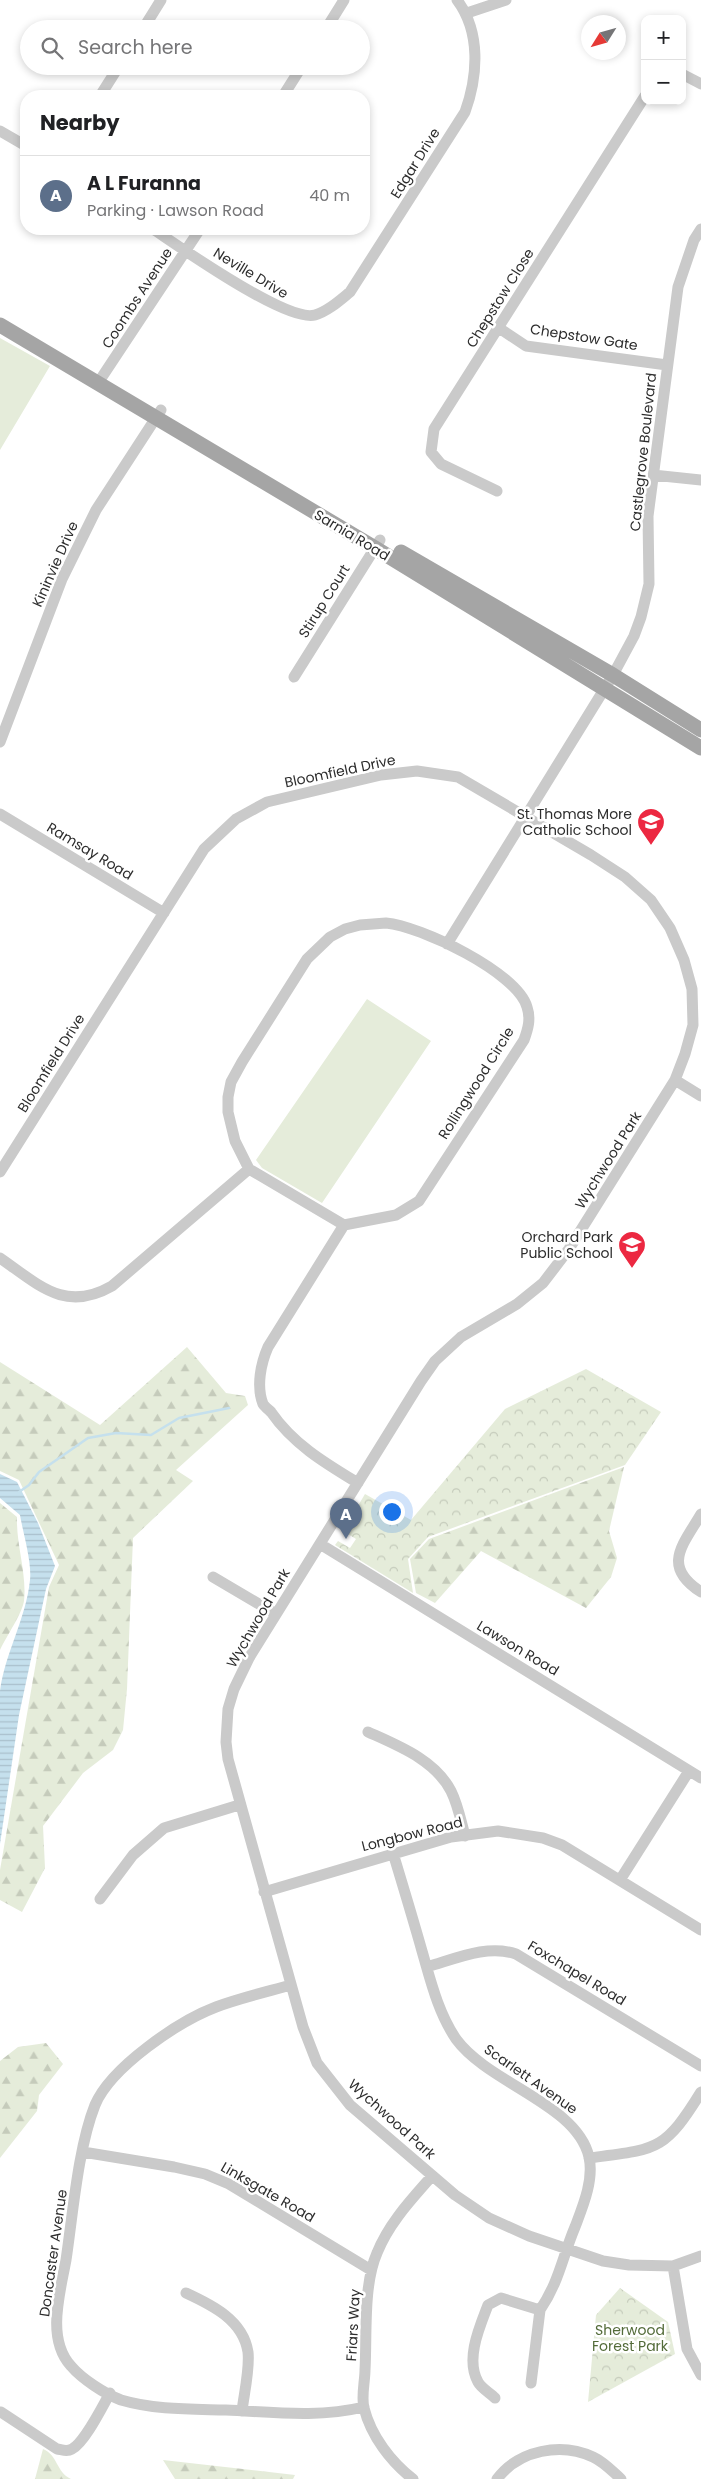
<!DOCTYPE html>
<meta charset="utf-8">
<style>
:root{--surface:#fff;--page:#f2f2f2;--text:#202124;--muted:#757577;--line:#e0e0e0;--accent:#ec2841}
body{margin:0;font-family:Poppins,sans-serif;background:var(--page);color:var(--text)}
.controls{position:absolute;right:15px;top:15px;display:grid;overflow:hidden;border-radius:10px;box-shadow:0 2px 8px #0003}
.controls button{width:45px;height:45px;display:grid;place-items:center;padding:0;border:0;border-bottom:1px solid var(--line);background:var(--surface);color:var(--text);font:25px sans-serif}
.compass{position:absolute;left:581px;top:15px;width:45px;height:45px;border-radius:50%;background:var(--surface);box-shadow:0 2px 8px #0003;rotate:233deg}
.you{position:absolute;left:391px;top:1511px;width:18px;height:18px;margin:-12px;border:4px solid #fff;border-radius:50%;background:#1a73e8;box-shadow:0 0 0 8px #1a73e833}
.badge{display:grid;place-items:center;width:32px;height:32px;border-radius:50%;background:var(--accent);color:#fff;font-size:16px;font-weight:700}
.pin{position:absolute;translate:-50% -41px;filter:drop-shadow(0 1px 2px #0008)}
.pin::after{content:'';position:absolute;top:26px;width:18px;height:15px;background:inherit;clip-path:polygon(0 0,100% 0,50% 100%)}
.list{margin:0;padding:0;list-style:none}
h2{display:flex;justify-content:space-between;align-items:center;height:65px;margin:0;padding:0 20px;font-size:21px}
h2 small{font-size:16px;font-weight:400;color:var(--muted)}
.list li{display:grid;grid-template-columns:32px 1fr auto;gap:15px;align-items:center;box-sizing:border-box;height:80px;padding:0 20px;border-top:1px solid var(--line)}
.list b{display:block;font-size:19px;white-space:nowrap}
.list p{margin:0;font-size:16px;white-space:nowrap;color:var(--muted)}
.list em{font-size:16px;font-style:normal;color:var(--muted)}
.icon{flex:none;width:28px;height:28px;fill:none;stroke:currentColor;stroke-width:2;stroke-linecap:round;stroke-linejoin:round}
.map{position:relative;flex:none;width:701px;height:2479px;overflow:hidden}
.search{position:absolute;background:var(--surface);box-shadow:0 2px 8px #0003;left:20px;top:20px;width:350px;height:55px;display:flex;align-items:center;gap:12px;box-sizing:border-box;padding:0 18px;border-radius:28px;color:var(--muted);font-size:19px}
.panel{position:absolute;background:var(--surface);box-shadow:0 2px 8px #0003;left:20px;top:90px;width:350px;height:145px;border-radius:20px}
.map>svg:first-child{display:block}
.grass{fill:#e5ecda}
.forest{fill:url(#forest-firs)}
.park{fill:url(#park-crowns)}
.water{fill:url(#water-rules)}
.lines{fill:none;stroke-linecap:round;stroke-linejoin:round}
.stream{stroke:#c5e0ed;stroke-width:2.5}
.minor{stroke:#cacaca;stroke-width:11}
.major{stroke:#a5a5a5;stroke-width:15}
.labels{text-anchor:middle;stroke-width:5;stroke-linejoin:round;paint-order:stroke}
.street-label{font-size:14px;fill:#2d2d2d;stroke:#fff}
.poi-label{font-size:14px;fill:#2d2d2d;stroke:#fff;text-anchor:end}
.park-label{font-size:14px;fill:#536b39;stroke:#fff}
</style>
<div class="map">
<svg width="701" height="2479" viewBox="0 0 701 2479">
<defs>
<pattern id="forest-firs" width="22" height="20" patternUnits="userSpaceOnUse" patternTransform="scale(1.25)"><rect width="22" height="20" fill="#e5ecda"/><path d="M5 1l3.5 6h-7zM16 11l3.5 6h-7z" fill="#c5cbbb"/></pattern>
<pattern id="park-crowns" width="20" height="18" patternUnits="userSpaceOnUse" patternTransform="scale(1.25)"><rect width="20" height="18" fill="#e5ecda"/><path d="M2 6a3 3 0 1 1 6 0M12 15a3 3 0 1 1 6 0" fill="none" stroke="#c5cbbb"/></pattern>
<pattern id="water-rules" width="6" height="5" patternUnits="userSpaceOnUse" patternTransform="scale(1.25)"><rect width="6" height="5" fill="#c5e0ed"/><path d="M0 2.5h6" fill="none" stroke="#aac0cc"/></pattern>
</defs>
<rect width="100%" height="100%" fill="#fff"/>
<path class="grass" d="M0,338l50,28 -50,84z
M367,999l64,42 -109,162 -60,-35 -6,-8z"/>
<path class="forest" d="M187,1347l39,46 19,3 3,9 -72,65 17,11 -60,57 -6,151 -4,41 -10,20 -30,23 -40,53 2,42 -23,44 -22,-12v-30l49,-283 10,-22 -40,-85 -19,-9v-109l100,63z
M624,1467l-15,64 8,27 -6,19 -25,31 -105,-57 -46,52 -19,-10 -6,-34 19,-20z
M0,1503l17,14c-1,28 10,56 7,84 -2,13 -18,36 -24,49z
M46,2043l17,21 -24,31 -2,16 -37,47v-97l18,-14z
M43,2449c15,6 13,23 28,30h-36z
M163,2460l132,15 -2,4h-118z"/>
<path class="park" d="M586,1369l75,43 -36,53 -197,72 -20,22 5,34 -78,-48 3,-4 12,7 6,-9 -13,-8 22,-37 46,26 94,-111z
M620,2288l48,34 7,32 -87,48 8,-87z"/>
<path class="water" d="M0,1474l17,8 21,41 17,43 -9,23 -27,126 -19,129v-153c5,-38 26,-72 30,-111 2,-18 -7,-47 -10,-65l-20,-17z"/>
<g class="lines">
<path class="stream" d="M19,1492l10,-7 10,-13 49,-34 28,-5 35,2 28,-17 50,-10"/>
<path class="minor" d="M467,13l39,-13
M143,29l18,-29
M326,29l18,-29
M682,74l19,10
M100,96l19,-30
M283,96l19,-30
M0,131l26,15
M153,229c27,18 134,94 162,86 13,-4 24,-14 35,-23l115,-180c13,-36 16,-80 -8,-112
M499,328l27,18 141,19
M98,383l102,-154
M653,475l48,5
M497,491l-56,-27 -10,-12 3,-23 211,-333
M294,677l86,-137
M0,742l62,-163 34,-69 65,-100
M0,814l164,99
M386,923c34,3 131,49 141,84 4,12 1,22 -3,33l-105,161 -23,14 -52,10 -95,-56 -14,-28 -7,-29v-15l3,-15 11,-20 65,-103 23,-22 15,-8 15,-4z
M447,944l166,-269 21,-39 7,-19 8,-33 -1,-68 30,-229 16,-47 7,-11
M675,1080l26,16
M0,1172l204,-323 32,-30 31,-17 114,-27 36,-4 41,6 133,78 34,22 26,23 19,28 14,32 8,29 1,36 -8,29 -10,26 -106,169 -26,34 -26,21 -56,33 -26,24 -14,20 -172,277 -15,31 -6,20 -2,33 2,17 75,268 14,36 33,42 105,90 34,23 40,18 74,25 26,4 44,1 28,-10
M344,1225l-76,122c-7,16 -12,39 -5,57 2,3 6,6 8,8 22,32 54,51 87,71
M0,1258c39,27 65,55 112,28l137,-117
M701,1514c-18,31 -40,52 0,78
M320,1544l381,234
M213,1577l63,37
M368,1732c31,14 67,28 83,59 7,14 10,30 14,45
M393,1853c10,33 20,66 29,98 9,31 16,61 34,88 33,45 121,65 133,118 5,23 -6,49 -14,70 -13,31 -16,55 -35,83l-39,-12 -13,7c-8,21 -23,54 -10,77 3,6 12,11 17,16
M620,1880l69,-109
M264,1892l187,-55 47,-6 45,7 19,7 139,85
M100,1899l33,-44 31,-27 75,-23
M427,1967c28,-8 60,-23 89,-13l185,112
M291,1985c-25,7 -51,13 -75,22 -37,14 -105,60 -121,98 -17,43 -22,108 -29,155 -6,33 -20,79 5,106 11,13 34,28 50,34 34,10 70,9 105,10 47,2 91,8 138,-3
M83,2152l91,15 31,7 24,10 142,86
M589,2158c68,-9 75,-6 112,-66
M673,2266l14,83 14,26
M186,2293c26,12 57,27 62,59 2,16 -4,42 -6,59
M531,2383l9,-73
M1,2412l56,37c6,1 10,3 15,0 13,-7 30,-42 38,-56
M413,2479c-22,-17 -42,-43 -49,-71 -3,-11 1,-27 1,-38 2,-35 -2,-85 12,-117 12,-30 34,-53 55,-77
M497,2479c22,-29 64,-37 96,-22 11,5 19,14 28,22"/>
<path class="major" d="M0,325l375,223 326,200
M401,552l212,123 88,55"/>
</g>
<defs>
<symbol id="school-pin" viewBox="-11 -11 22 30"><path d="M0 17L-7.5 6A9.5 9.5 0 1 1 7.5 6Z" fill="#ec2841" stroke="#fff"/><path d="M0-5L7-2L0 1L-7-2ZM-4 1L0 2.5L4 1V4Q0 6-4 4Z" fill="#fff"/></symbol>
</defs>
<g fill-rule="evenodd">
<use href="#school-pin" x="635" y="806" width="32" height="43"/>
<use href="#school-pin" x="616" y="1229" width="32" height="43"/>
</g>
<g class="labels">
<g class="street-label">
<text transform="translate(415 163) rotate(-58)" y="5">Edgar Drive</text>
<text transform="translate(251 273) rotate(31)" y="5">Neville Drive</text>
<text transform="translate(137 298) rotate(-57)" y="5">Coombs Avenue</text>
<text transform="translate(500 298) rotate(-58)" y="5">Chepstow Close</text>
<text transform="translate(584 337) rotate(9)" y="5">Chepstow Gate</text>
<text transform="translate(643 452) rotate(-84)" y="5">Castlegrove Boulevard</text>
<text transform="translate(352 535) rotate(31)" y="5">Sarnia Road</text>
<text transform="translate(55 564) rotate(-66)" y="5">Kininvie Drive</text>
<text transform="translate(324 601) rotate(-58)" y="5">Stirup Court</text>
<text transform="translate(340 771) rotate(-12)" y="5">Bloomfield Drive</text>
<text transform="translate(90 851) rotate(31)" y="5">Ramsay Road</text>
<text transform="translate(51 1063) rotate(-58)" y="5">Bloomfield Drive</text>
<text transform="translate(476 1083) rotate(-58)" y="5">Rollingwood Circle</text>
<text transform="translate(608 1160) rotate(-58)" y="5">Wychwood Park</text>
<text transform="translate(258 1618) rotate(-60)" y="5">Wychwood Park</text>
<text transform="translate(518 1648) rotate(31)" y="5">Lawson Road</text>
<text transform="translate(412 1834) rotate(-14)" y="5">Longbow Road</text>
<text transform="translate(577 1973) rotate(31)" y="5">Foxchapel Road</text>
<text transform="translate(531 2079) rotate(35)" y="5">Scarlett Avenue</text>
<text transform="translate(392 2119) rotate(42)" y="5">Wychwood Park</text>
<text transform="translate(268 2192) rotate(30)" y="5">Linksgate Road</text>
<text transform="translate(53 2253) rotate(-82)" y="5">Doncaster Avenue</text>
<text transform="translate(353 2325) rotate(-87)" y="5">Friars Way</text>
</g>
<g class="poi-label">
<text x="632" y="819">St. Thomas More<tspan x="632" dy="16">Catholic School</tspan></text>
<text x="613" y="1242">Orchard Park<tspan x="613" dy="16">Public School</tspan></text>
</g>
<g class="park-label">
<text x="630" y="2335">Sherwood<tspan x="630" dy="16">Forest Park</tspan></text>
</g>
</g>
</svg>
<div class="controls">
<button>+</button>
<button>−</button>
</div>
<svg class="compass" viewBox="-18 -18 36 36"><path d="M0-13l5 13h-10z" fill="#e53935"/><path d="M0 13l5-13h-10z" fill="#757577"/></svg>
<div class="you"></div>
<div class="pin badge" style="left:346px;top:1539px;background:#5c6f8a">A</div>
<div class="search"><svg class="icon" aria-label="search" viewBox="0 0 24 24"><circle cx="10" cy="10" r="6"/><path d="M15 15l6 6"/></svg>Search here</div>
<section class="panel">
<h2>Nearby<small></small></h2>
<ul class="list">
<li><span class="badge" style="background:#5c6f8a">A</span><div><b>A L Furanna</b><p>Parking · Lawson Road</p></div><em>40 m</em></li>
</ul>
</section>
</div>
